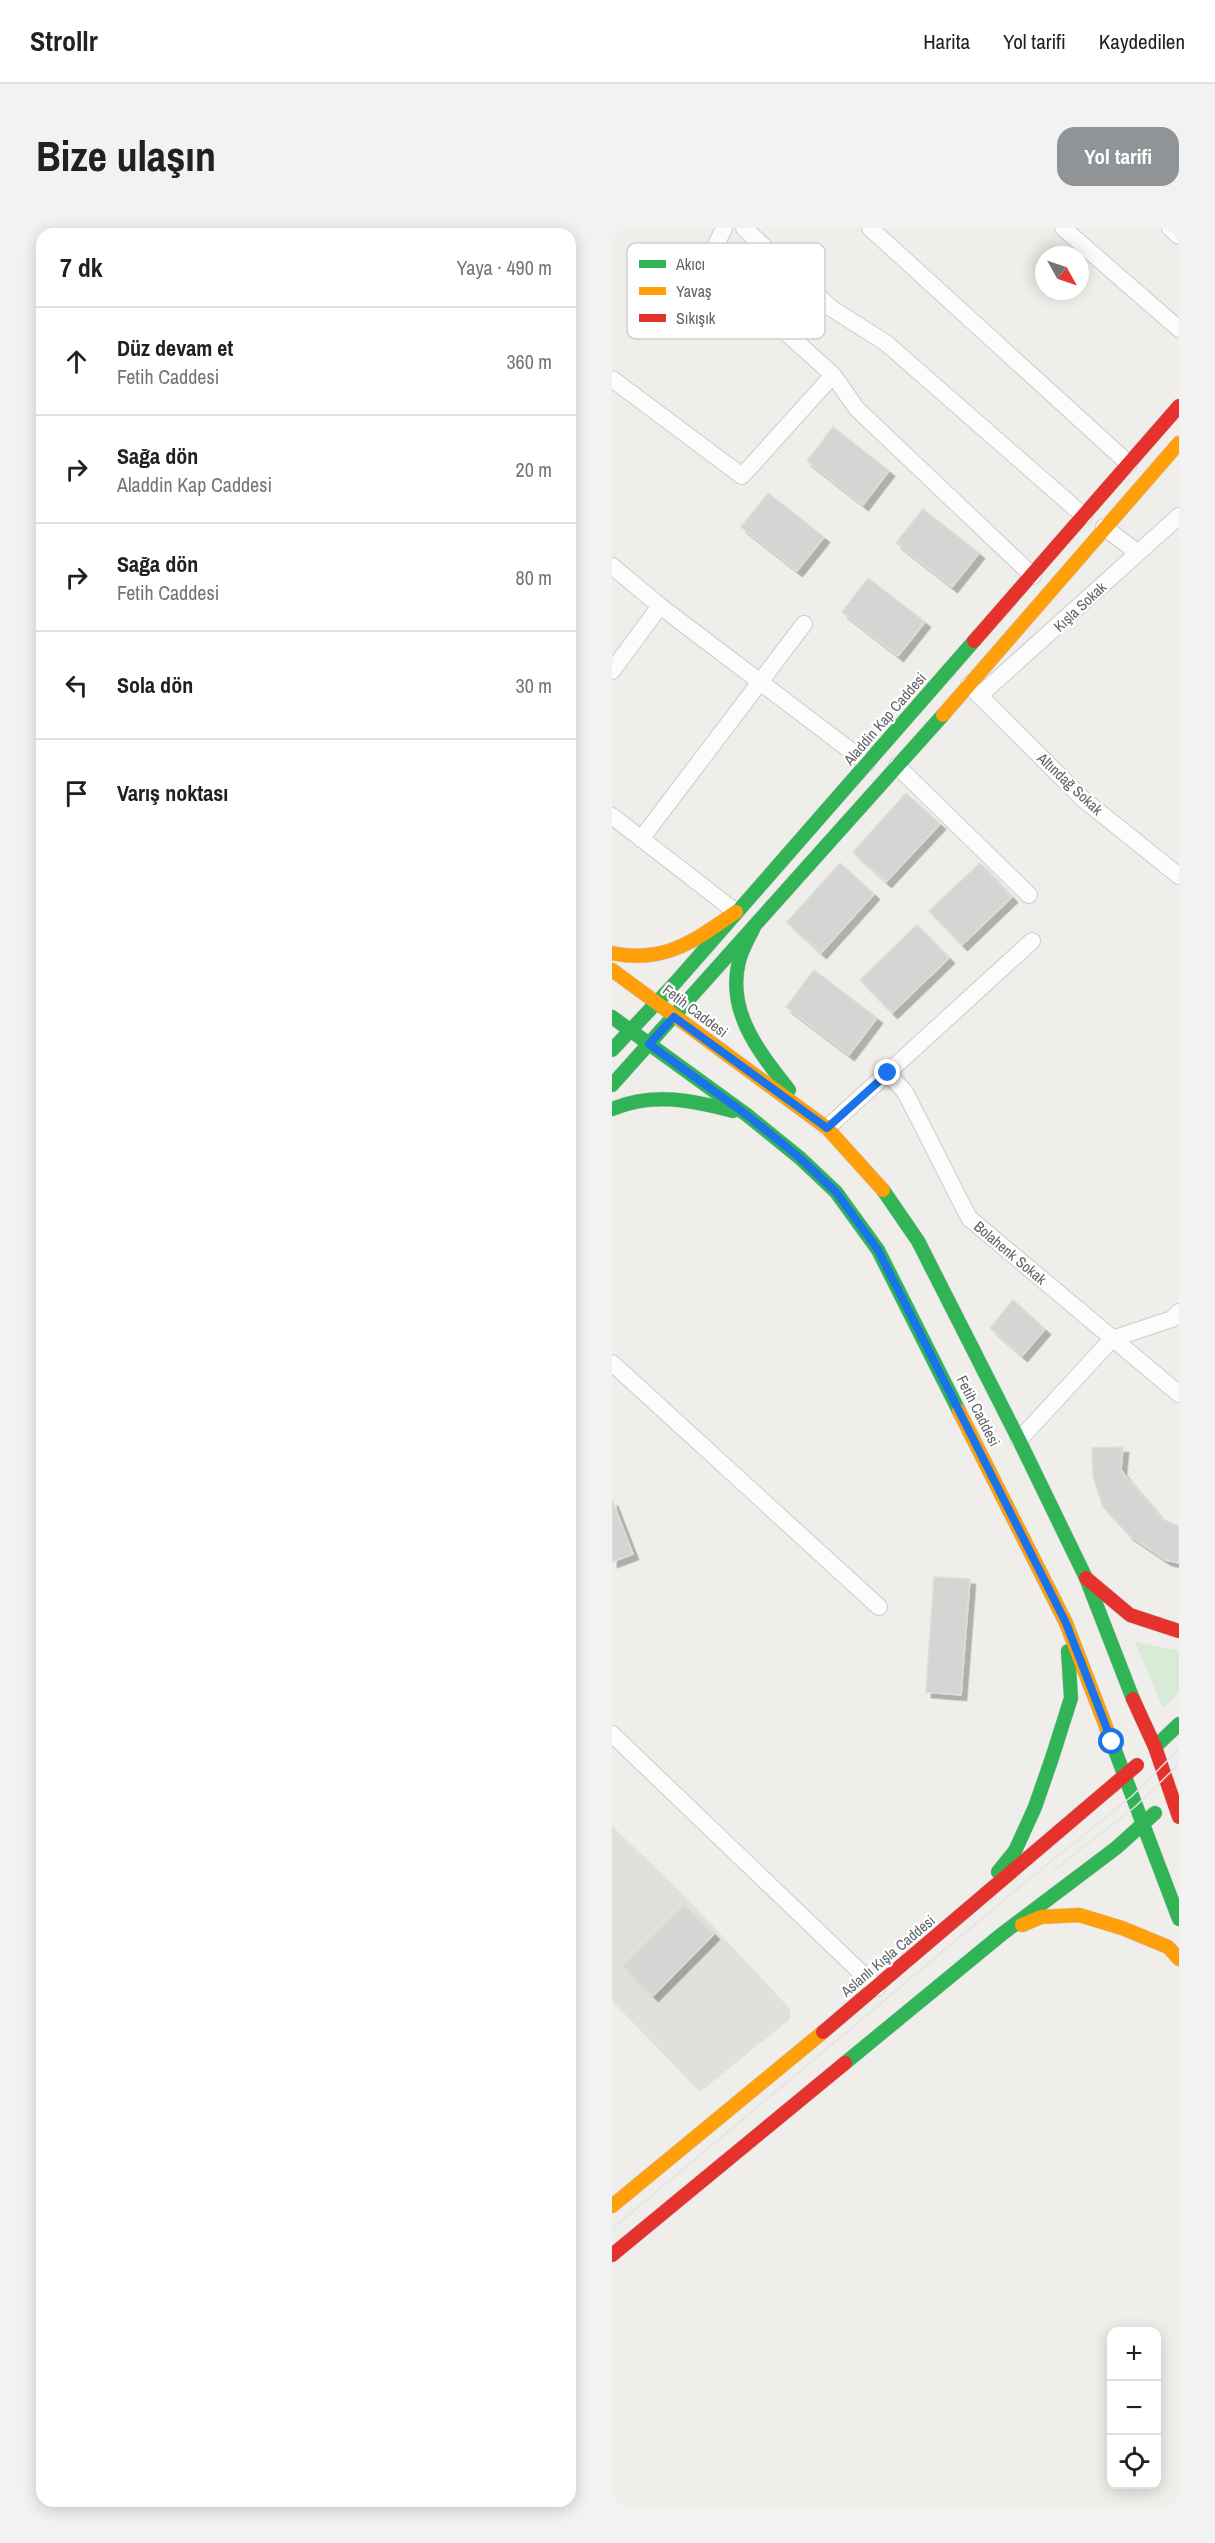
<!DOCTYPE html>
<html lang="tr">
<meta charset="utf-8">
<style>
:root{--surface:#fff;--page:#f2f2f2;--text:#202124;--muted:#757577;--line:#e0e0e0;--accent:#919496}
body{margin:0;font-family:"Archivo Narrow",sans-serif;background:var(--page);color:var(--text)}
.controls{position:absolute;right:18px;bottom:18px;display:grid;overflow:hidden;border-radius:12px;box-shadow:0 3px 15px #0003}
.controls button{width:54px;height:54px;display:grid;place-items:center;padding:0;border:0;border-bottom:2px solid var(--line);background:var(--surface);color:var(--text);font:30px sans-serif}
.compass{position:absolute;left:423px;top:18px;width:54px;height:54px;border-radius:50%;background:var(--surface);box-shadow:0 3px 15px #0003;rotate:130deg}
.stop{position:absolute;width:18px;height:18px;margin:-14px;border:4px solid #1a73e8;border-radius:50%;background:#fff}
.stop.end{background:#1a73e8;border-color:#fff;box-shadow:0 2px 6px #0008}
.list{margin:0;padding:0;list-style:none}
h2{display:flex;justify-content:space-between;align-items:center;height:78px;margin:0;padding:0 24px;font-size:26px}
h2 small{font-size:20px;font-weight:400;color:var(--muted)}
.list li{display:grid;grid-template-columns:39px 1fr auto;gap:18px;align-items:center;box-sizing:border-box;height:108px;padding:0 24px;border-top:2px solid var(--line)}
.list b{display:block;font-size:22px;white-space:nowrap}
.list p{margin:0;font-size:20px;white-space:nowrap;color:var(--muted)}
.list em{font-size:20px;font-style:normal;color:var(--muted)}
.icon{flex:none;width:33px;height:33px;fill:none;stroke:currentColor;stroke-width:2;stroke-linecap:round;stroke-linejoin:round}
.map{position:relative;flex:none;width:567px;height:2279px;overflow:hidden;border-radius:18px}
header{display:flex;align-items:center;gap:36px;box-sizing:border-box;height:84px;padding:0 30px;background:var(--surface);border-bottom:2px solid var(--line)}
header strong{font-size:28px}
nav{display:flex;gap:33px;margin-inline-start:auto;font-size:21px}
.intro{display:flex;align-items:center;justify-content:space-between;box-sizing:border-box;height:144px;padding:0 36px}
h1{margin:0;font-size:42px}
.button{padding:15px 27px;border-radius:18px;background:var(--accent);color:#fff;font-size:21px;font-weight:700}
main{display:flex;gap:36px;padding:0 36px}
aside{flex:1;background:var(--surface);border-radius:18px;box-shadow:0 3px 15px #0003}
.map>svg:first-child{display:block}
.education{fill:#e2e0da}
.green{fill:#d8ebd6}
.building{fill:#d6d5d3;stroke:#deddd9;stroke-width:1.5;filter:url(#shadow)}
.lines{fill:none;stroke-linecap:round;stroke-linejoin:round}
.street-casing{stroke:#cbcccc;stroke-width:18}
.fast-casing{stroke:#cacacb;stroke-width:15}
.slow-casing{stroke:#cacacb;stroke-width:15}
.jam-casing{stroke:#cacacb;stroke-width:15}
.street{stroke:#fdfcfc;stroke-width:16}
.fast{stroke:#30b455;stroke-width:14}
.slow{stroke:#ff9f0a;stroke-width:14}
.jam{stroke:#e5322d;stroke-width:14}
.tram{stroke:#e4e4e4;stroke-width:1.5}
.route{stroke:#1a73e8;stroke-width:8}
.labels{text-anchor:middle;stroke-width:4.5;stroke-linejoin:round;paint-order:stroke}
.street-label{font-size:15px;fill:#5f6368;stroke:#fff}
.key{fill:#fff;stroke:#cfd0d2;stroke-width:1.5}
.key-label{font-size:16px;fill:#5f6368}
</style>
<header>
<strong>Strollr</strong>
<nav><a>Harita</a><a>Yol tarifi</a><a>Kaydedilen</a></nav>
</header>
<div class="intro"><h1>Bize ulaşın</h1><a class="button">Yol tarifi</a></div>
<main>
<aside>
<h2>7 dk<small>Yaya · 490 m</small></h2>
<ul class="list">
<li><svg class="icon" aria-label="ahead" viewBox="0 0 24 24"><path d="M12 20V5M6 11l6-6 6 6"/></svg><div><b>Düz devam et</b><p>Fetih Caddesi</p></div><em>360 m</em></li>
<li><svg class="icon" aria-label="right" viewBox="0 0 24 24"><path d="M7 20v-9h11M14 6l5 5-5 5"/></svg><div><b>Sağa dön</b><p>Aladdin Kap Caddesi</p></div><em>20 m</em></li>
<li><svg class="icon" aria-label="right" viewBox="0 0 24 24"><path d="M7 20v-9h11M14 6l5 5-5 5"/></svg><div><b>Sağa dön</b><p>Fetih Caddesi</p></div><em>80 m</em></li>
<li><svg class="icon" aria-label="left" viewBox="0 0 24 24"><path d="M17 20v-9H6M10 6l-5 5 5 5"/></svg><div><b>Sola dön</b></div><em>30 m</em></li>
<li><svg class="icon" aria-label="arrive" viewBox="0 0 24 24"><path d="M6 21V4h12l-3 4 3 4H6"/></svg><div><b>Varış noktası</b></div></li>
</ul>
</aside>
<div class="map">
<svg width="567" height="2279" viewBox="0 0 567 2279">
<defs>
<filter id="shadow"><feDropShadow dx="5.5" dy="5.5" stdDeviation="0" flood-color="#0004"/></filter>
</defs>
<rect width="100%" height="100%" fill="#efeeea"/>
<path class="education" d="M0,1598l74,71 104,112v10l-90,73 -88,-91z"/>
<path class="green" d="M523,1414l44,9v42l-16,15z"/>
<path class="building" d="M221,199l56,44 -26,34 -56,-44z
M156,265l56,44 -27,34 -56,-44z
M311,281l56,44 -27,34 -56,-44z
M256,350l57,44 -27,34 -56,-44z
M294,565l34,31 -54,58 -33,-30z
M228,635l34,31 -53,59 -34,-31z
M368,635l32,34 -50,48 -33,-34z
M305,697l32,33 -57,55 -32,-33z
M202,742l63,48 -28,37 -63,-48z
M401,1072l32,29 -23,27 -32,-28z
M511,1219l-2,23 6,8 35,41 17,7v37l-13,-3 -37,-25 -26,-28 -10,-31 -1,-28z
M0,1272l21,54 -21,8z
M322,1349l36,2 -9,116 -35,-3z
M72,1677l30,29 -61,62 -30,-30z"/>
<g class="lines">
<defs>
<path id="street" d="M112,0l-11,23 3,18 117,106 24,34 176,167
M132,0l87,80 55,35 198,173
M258,0l259,236
M451,0l116,101
M558,0l9,8
M0,151l130,97 91,-101
M492,299l34,26
M0,338l48,40 207,157
M0,443l48,-65
M357,457l114,114 96,77
M367,468l200,-180
M285,538l132,129
M0,588l124,96
M29,611l163,-215
M276,845l17,19 64,126 210,176
M215,900l205,-187
M0,1135l267,244
M407,1212l93,-101 60,-20 7,-7
M0,1506l265,254"/>
<path id="fast" d="M142,699c-5,11 -12,22 -15,34 -13,51 21,92 50,129
M0,789l135,98 53,43 36,34 42,58 81,161
M0,822l64,-68 298,-341
M0,857l331,-370
M0,881c41,-17 79,-9 121,2
M271,962l35,51 101,199 67,138 47,121
M496,1504l71,187
M543,1519l24,-23
M386,1644l17,-21 20,-44 17,-49 19,-60 -3,-47
M233,1835l157,-129 114,-86 39,-35"/>
<path id="slow" d="M331,487l236,-272
M0,725c53,11 82,-12 124,-41
M0,742l215,158 56,62
M347,1183l107,212 42,109
M410,1697l19,-8 38,-2 43,13 46,19 11,12
M0,1978l211,-174"/>
<path id="jam" d="M362,413l205,-235
M474,1350l44,37 49,16
M521,1471l22,48 24,70
M211,1804l314,-267
M0,2027l233,-192"/>
</defs>
<use href="#street" class="street-casing"/>
<use href="#fast" class="fast-casing"/>
<use href="#slow" class="slow-casing"/>
<use href="#jam" class="jam-casing"/>
<use href="#street" class="street"/>
<use href="#fast" class="fast"/>
<use href="#slow" class="slow"/>
<use href="#jam" class="jam"/>
<path class="tram" d="M441,1643l83,-65 43,-42
M0,2001l417,-350 103,-83 47,-47"/>
</g>
<g class="lines">
<path class="route" d="M276,845l-61,55 -153,-111 -25,27 98,71 53,43 36,34 42,58 188,373 46,119"/>
</g>
<g class="labels">
<g class="street-label">
<text transform="translate(468 379) rotate(-43)" y="5">Kışla Sokak</text>
<text transform="translate(273 491) rotate(-49)" y="5">Aladdin Kap Caddesi</text>
<text transform="translate(458 556) rotate(43)" y="5">Altındağ Sokak</text>
<text transform="translate(83 783) rotate(37)" y="5">Fetih Caddesi</text>
<text transform="translate(398 1025) rotate(40)" y="5">Bolahenk Sokak</text>
<text transform="translate(366 1183) rotate(63)" y="5">Fetih Caddesi</text>
<text transform="translate(276 1728) rotate(-40)" y="5">Aslanlı Kışla Caddesi</text>
</g>
</g>
<rect x="15" y="15" width="198" height="96" rx="9" class="key"/>
<rect x="27" y="32" width="27" height="8" fill="#30b455"/>
<rect x="27" y="59" width="27" height="8" fill="#ff9f0a"/>
<rect x="27" y="86" width="27" height="8" fill="#e5322d"/>
<g class="key-label">
<text x="64" y="42">Akıcı</text>
<text x="64" y="69">Yavaş</text>
<text x="64" y="96">Sıkışık</text>
</g>
</svg>
<div class="controls">
<button>+</button>
<button>−</button>
<button><svg class="icon" aria-label="locate" viewBox="0 0 24 24"><circle cx="12" cy="12" r="6"/><path d="M12 2v4M12 18v4M2 12h4M18 12h4"/></svg></button>
</div>
<svg class="compass" viewBox="-18 -18 36 36"><path d="M0-13l5 13h-10z" fill="#e53935"/><path d="M0 13l5-13h-10z" fill="#757577"/></svg>
<div class="stop" style="left:500px;top:1514px"></div>
<div class="stop end" style="left:276px;top:845px"></div>
</div>
</main>
